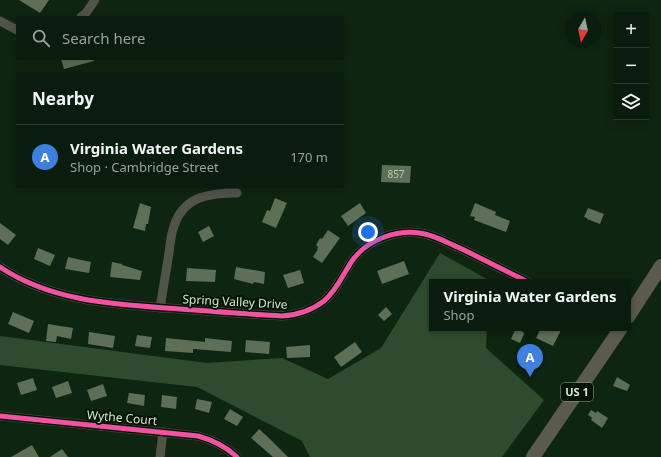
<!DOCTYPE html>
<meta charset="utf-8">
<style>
:root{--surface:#0a1c0d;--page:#132516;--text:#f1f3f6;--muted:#99a19d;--line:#2a3a2e;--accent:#8da48e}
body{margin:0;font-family:"Noto Sans",sans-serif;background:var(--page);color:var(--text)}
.controls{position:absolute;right:12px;top:12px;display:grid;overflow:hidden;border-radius:0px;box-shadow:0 2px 10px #0003}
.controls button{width:36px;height:36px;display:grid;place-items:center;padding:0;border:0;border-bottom:1px solid var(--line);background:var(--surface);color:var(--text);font:20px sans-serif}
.compass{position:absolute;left:565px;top:12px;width:36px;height:36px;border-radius:50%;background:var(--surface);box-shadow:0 2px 10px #0003;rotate:189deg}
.you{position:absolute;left:368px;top:232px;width:14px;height:14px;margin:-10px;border:3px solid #fff;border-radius:50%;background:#1a73e8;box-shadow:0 0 0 6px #1a73e833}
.badge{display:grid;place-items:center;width:26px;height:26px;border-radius:50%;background:var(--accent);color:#fff;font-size:13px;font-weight:700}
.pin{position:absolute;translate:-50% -33px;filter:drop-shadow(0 1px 2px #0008)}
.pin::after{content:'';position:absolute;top:21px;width:14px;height:12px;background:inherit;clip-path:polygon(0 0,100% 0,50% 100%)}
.popup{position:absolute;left:429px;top:279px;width:202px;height:52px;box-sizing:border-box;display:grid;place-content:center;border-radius:0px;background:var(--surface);filter:drop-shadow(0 1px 3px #0005);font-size:13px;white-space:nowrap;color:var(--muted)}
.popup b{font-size:15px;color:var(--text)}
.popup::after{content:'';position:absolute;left:50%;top:100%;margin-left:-8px;border:8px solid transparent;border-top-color:var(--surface)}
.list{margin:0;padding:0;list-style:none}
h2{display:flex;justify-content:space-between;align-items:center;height:52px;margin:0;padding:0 16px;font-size:17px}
h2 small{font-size:13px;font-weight:400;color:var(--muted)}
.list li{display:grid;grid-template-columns:26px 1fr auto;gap:12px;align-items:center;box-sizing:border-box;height:64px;padding:0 16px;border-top:1px solid var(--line)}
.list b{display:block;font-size:15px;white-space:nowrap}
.list p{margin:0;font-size:13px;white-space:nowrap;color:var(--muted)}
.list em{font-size:13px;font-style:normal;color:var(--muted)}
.icon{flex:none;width:22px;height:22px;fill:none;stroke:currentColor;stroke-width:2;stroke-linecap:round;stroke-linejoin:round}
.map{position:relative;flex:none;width:661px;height:457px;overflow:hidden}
.search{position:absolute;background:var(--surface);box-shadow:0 2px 10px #0003;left:16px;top:16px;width:328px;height:44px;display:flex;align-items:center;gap:10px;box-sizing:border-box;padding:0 14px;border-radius:0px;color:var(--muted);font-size:15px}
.panel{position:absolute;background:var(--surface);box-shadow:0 2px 10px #0003;left:16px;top:72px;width:328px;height:116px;border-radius:0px}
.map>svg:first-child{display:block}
.green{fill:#2e4b2f}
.building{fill:#5f6e57}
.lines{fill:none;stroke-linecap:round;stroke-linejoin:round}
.street{stroke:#525349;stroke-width:9}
.primary{stroke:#5a5a4e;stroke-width:14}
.cycleway-casing{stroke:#041304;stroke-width:8}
.cycleway{stroke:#f153a3;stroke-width:5}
.labels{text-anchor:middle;stroke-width:4;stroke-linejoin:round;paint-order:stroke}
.number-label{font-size:10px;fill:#b5cab3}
.shield{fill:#041304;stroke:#94a994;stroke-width:1}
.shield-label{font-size:11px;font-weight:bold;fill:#d2e9d2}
.street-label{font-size:12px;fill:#d2e9d2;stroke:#041304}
</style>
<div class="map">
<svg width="661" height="457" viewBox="0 0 661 457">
<rect width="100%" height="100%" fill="#0e2511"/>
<path class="green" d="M440,253l52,29h-60v46h55l-1,20 58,52 -42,57h-192l-8,-16 -105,-54 -197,-22v-29l207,27 75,-5 46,21 53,-31z"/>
<path class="building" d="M19,0h30l-9,13z
M61,59h32l1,2 -30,8z
M382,165l29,1 -1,17 -29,-1z
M275,198l12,5 -11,25 -14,-6 5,-12 3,1z
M140,203l11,4 -3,17h-2l-1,7 -12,-3z
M360,203l6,10 -18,13 -7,-10z
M475,203l21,9 -1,3 15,6 -4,11 -32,-12 1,-3 -5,-1z
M588,208l16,6 -4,10 -13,-5v-1l-3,-1z
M0,223l16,12 -8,10 -8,-6z
M209,226l5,10 -11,6 -5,-10z
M328,230l12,8 -18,25 -9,-6 5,-8h-1l1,-2 -2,-2 4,-7 2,1z
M38,248l17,7 -5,11 -16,-7z
M68,257l23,5 -2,11 -24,-4z
M404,261l5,13 -27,10 -5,-13z
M112,262l10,2v1l20,6 -2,9 -30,-3z
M236,267l29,5 -1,12 -10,-2 -1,2 -19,-5z
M187,268l29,2 -1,12 -29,-1z
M300,270l4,13 -16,5 -5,-13z
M386,307l6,7 -8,7 -6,-6z
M13,312l21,9 -5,12 -21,-9z
M48,324l25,4 -2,11 -14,-3 -1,6 -10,-1z
M516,328l9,4 -5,11 -9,-4z
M541,328h21l-9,18 -17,-8z
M89,332l26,4 -2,12 -25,-4z
M137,335l15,2 -2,11 -15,-2z
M166,338l39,4v-4l27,3 -1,11 -38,-3v4l-28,-2z
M246,340l24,2 -1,12 -24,-2z
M355,342l7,10 -21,15 -7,-10z
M310,345v12l-23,1 -1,-11z
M617,377l13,8 -3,6 -14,-5z
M33,378l4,12 -16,5 -4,-12z
M68,381l4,12 -16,5 -4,-11z
M103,384l4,12 -16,5 -4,-11z
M129,393l16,2 -1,11 -17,-3z
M162,395l15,2 -1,12 -15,-2z
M197,399l15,3 -3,11 -14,-4z
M230,409l13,8 -6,9 -13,-7z
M591,410l5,3 1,-2 11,7 -6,10 -11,-8 1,-2 -4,-3z
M259,429l13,12 16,16h-15l-22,-19z
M32,445l7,12h-28z
M62,449l6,8h-18z"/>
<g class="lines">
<path class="street" d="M81,17l5,-4 9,-13
M0,21l17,9
M0,267c49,33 109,37 166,41 39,3 77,6 116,8 15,-1 29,-5 42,-15 13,-11 19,-27 28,-40 15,-22 47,-33 73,-27 13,3 25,10 37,15 22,11 44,22 66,33
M160,308c3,-18 6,-37 9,-55 1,-9 2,-19 5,-27 10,-30 35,-33 63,-33
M0,416l198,20c15,4 27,10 39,21
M160,457l3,-25"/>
<path class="primary" d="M628,317l33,-51
M533,457l88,-129"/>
<defs>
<path id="cycleway" d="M0,267c49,33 109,37 166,41 39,3 77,6 116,8 15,-1 29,-5 42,-15 13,-11 19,-27 28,-40 15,-22 47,-33 73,-27 13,3 25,10 37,15 22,11 44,22 66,33
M0,416l198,20c15,4 27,10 39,21"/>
</defs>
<use href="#cycleway" class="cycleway-casing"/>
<use href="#cycleway" class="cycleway"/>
</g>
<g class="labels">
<g class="number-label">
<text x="396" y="178">857</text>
</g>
<rect class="shield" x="561" y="383" width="32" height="18" rx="3"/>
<g class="shield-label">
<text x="577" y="396">US 1</text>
</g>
<g class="street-label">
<text transform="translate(235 302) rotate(3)" y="4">Spring Valley Drive</text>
<text transform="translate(122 418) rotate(5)" y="4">Wythe Court</text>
</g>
</g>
</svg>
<div class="controls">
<button>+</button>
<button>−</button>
<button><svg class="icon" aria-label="layers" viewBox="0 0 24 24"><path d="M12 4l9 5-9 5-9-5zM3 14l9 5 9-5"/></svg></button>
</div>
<svg class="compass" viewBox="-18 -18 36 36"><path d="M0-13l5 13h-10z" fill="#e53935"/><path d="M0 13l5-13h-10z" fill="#99a19d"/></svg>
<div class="you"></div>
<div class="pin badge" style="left:530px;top:377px;background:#3f7fe0">A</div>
<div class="popup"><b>Virginia Water Gardens</b>Shop</div>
<div class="search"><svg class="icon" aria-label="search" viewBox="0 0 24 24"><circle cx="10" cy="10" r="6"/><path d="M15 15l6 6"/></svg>Search here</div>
<section class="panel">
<h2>Nearby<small></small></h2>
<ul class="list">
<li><span class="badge" style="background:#3f7fe0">A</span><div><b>Virginia Water Gardens</b><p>Shop · Cambridge Street</p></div><em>170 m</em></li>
</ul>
</section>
</div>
